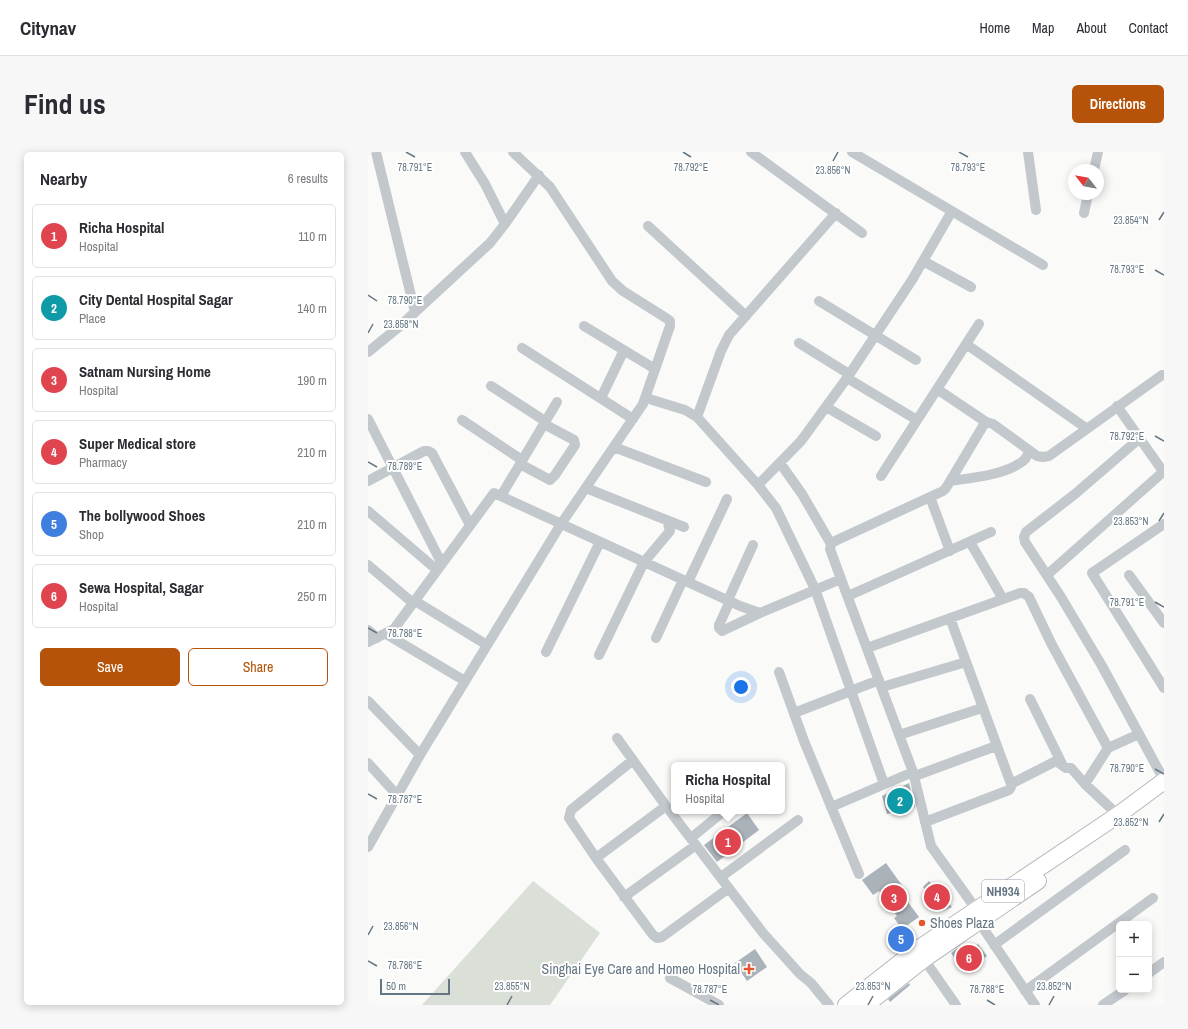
<!DOCTYPE html>
<meta charset="utf-8">
<style>
:root{--surface:#fff;--page:#f7f7f7;--text:#2b2b33;--muted:#7c7c81;--line:#e1e1e2;--accent:#b45309}
body{margin:0;font-family:"Archivo Narrow",sans-serif;background:var(--page);color:var(--text)}
.controls{position:absolute;right:12px;bottom:12px;display:grid;overflow:hidden;border-radius:6px;box-shadow:0 2px 10px #0003}
.controls button{width:36px;height:36px;display:grid;place-items:center;padding:0;border:0;border-bottom:1px solid var(--line);background:var(--surface);color:var(--text);font:20px sans-serif}
.compass{position:absolute;left:700px;top:12px;width:36px;height:36px;border-radius:50%;background:var(--surface);box-shadow:0 2px 10px #0003;rotate:301deg}
.scale{position:absolute;left:12px;bottom:10px;width:70px;box-sizing:border-box;padding-left:4px;border:2px solid #657683;border-top:0;font-size:11px;line-height:14px;white-space:nowrap;color:#657683;-webkit-text-stroke:3px #fff;paint-order:stroke}
.you{position:absolute;left:373px;top:535px;width:14px;height:14px;margin:-10px;border:3px solid #fff;border-radius:50%;background:#1a73e8;box-shadow:0 0 0 6px #1a73e833}
.badge{display:grid;place-items:center;width:26px;height:26px;border-radius:50%;background:var(--accent);color:#fff;font-size:13px;font-weight:700}
.pin{position:absolute;translate:-50% -50%;border:2px solid #fff;box-shadow:0 1px 4px #0006}
.popup{position:absolute;left:303px;top:610px;width:114px;height:52px;box-sizing:border-box;display:grid;place-content:center;border-radius:6px;background:var(--surface);filter:drop-shadow(0 1px 3px #0005);font-size:13px;white-space:nowrap;color:var(--muted)}
.popup b{font-size:15px;color:var(--text)}
.popup::after{content:'';position:absolute;left:50%;top:100%;margin-left:-8px;border:8px solid transparent;border-top-color:var(--surface)}
.list{margin:0;padding:0;list-style:none}
h2{display:flex;justify-content:space-between;align-items:center;height:52px;margin:0;padding:0 16px;font-size:17px}
h2 small{font-size:13px;font-weight:400;color:var(--muted)}
.list li{display:grid;grid-template-columns:26px 1fr auto;gap:12px;align-items:center;box-sizing:border-box;height:64px;margin:0 8px 8px;padding:0 8px;border:1px solid var(--line);border-radius:6px}
.list b{display:block;font-size:15px;white-space:nowrap}
.list p{margin:0;font-size:13px;white-space:nowrap;color:var(--muted)}
.list em{font-size:13px;font-style:normal;color:var(--muted)}
.actions{display:flex;gap:8px;padding:12px 16px}
.actions a{flex:1;padding:9px 0;border:1px solid var(--accent);border-radius:6px;text-align:center;font-size:14px;color:var(--accent)}
.actions .main{background:var(--accent);color:#fff}
.map{position:relative;flex:none;width:796px;height:853px;overflow:hidden;border-radius:6px}
header{display:flex;align-items:center;gap:24px;box-sizing:border-box;height:56px;padding:0 20px;background:var(--surface);border-bottom:1px solid var(--line)}
header strong{font-size:19px}
nav{display:flex;gap:22px;margin-inline-start:auto;font-size:14px}
.intro{display:flex;align-items:center;justify-content:space-between;box-sizing:border-box;height:96px;padding:0 24px}
h1{margin:0;font-size:28px}
.button{padding:10px 18px;border-radius:6px;background:var(--accent);color:#fff;font-size:14px;font-weight:700}
main{display:flex;gap:24px;padding:0 24px}
aside{flex:1;background:var(--surface);border-radius:6px;box-shadow:0 2px 10px #0003}
.map>svg:first-child{display:block}
.green{fill:#dadfd7}
.building{fill:#aab3b9}
.lines{fill:none;stroke-linecap:round;stroke-linejoin:round}
.trunk-casing{stroke:#b4b9bd;stroke-width:18}
.minor{stroke:#c3c8cc;stroke-width:10}
.trunk{stroke:#fff;stroke-width:16}
.ticks{fill:none;stroke:#657683;stroke-width:1.5}
.poi-dot{fill:#e4572e;stroke:#fff;stroke-width:1.5}
.labels{text-anchor:middle;stroke-width:4;stroke-linejoin:round;paint-order:stroke}
.shield{fill:#fff;stroke:#939fa8;stroke-width:1}
.shield-label{font-size:13px;font-weight:bold;fill:#657683}
.poi-label{font-size:14px;fill:#657683;stroke:#fff;text-anchor:start}
.ticks-label{font-size:10px;text-anchor:middle;fill:#657683;stroke:#fff;stroke-width:4;stroke-linejoin:round;paint-order:stroke}
</style>
<header>
<strong>Citynav</strong>
<nav><a>Home</a><a>Map</a><a>About</a><a>Contact</a></nav>
</header>
<div class="intro"><h1>Find us</h1><a class="button">Directions</a></div>
<main>
<aside>
<h2>Nearby<small>6 results</small></h2>
<ul class="list">
<li><span class="badge" style="background:#e0444e">1</span><div><b>Richa Hospital</b><p>Hospital</p></div><em>110 m</em></li>
<li><span class="badge" style="background:#0f9aa8">2</span><div><b>City Dental Hospital Sagar</b><p>Place</p></div><em>140 m</em></li>
<li><span class="badge" style="background:#e0444e">3</span><div><b>Satnam Nursing Home</b><p>Hospital</p></div><em>190 m</em></li>
<li><span class="badge" style="background:#e0444e">4</span><div><b>Super Medical store</b><p>Pharmacy</p></div><em>210 m</em></li>
<li><span class="badge" style="background:#3f7fe0">5</span><div><b>The bollywood Shoes</b><p>Shop</p></div><em>210 m</em></li>
<li><span class="badge" style="background:#e0444e">6</span><div><b>Sewa Hospital, Sagar</b><p>Hospital</p></div><em>250 m</em></li>
</ul>
<div class="actions"><a class="main">Save</a><a>Share</a></div>
</aside>
<div class="map">
<svg width="796" height="853" viewBox="0 0 796 853">
<rect width="100%" height="100%" fill="#fafaf8"/>
<path class="green" d="M165,729l67,52 -50,72h-128z"/>
<path class="building" d="M541,631l6,24 -28,7 -5,-18z
M379,661l12,17 -42,32 -13,-17z
M518,711l20,28 -4,3 17,23 -17,12 -8,-11 3,-2 -18,-25 -6,4 -11,-15z
M561,729l23,26 -9,4 -20,-24z
M610,792l9,12 -23,16 -13,-19 9,-7 5,7z
M387,797l12,18 -20,14 -12,-18z
M541,831l1,2 -20,17 -2,-3z"/>
<g class="lines">
<defs>
<path id="trunk" d="M478,853l66,-52 206,-138 46,-34
M498,853l58,-46 114,-78"/>
</defs>
<use href="#trunk" class="trunk-casing"/>
<path class="minor" d="M8,0l39,160
M97,0l20,32 20,40
M383,0l111,81
M484,0l191,113
M660,0l8,58
M726,18l4,-18
M716,61l4,-19
M280,74l98,90
M555,109l48,26
M451,149l97,59
M216,174l71,43
M431,191l50,31
M598,192l120,84
M154,196l111,71
M0,200l32,-26 90,-83 15,-19 34,-49
M479,226l70,42
M123,234l54,35
M569,237l49,33
M233,246l23,-48
M278,246l39,12 12,7 61,68 18,23 39,81 69,195
M749,254l47,67
M458,255l50,29
M329,265l24,-66 8,-16 107,-122
M0,267l74,145
M94,268l60,40
M772,286l-65,56 -49,38 -2,5 1,5 36,55 41,69 62,114
M246,295l92,35
M412,311l22,31 29,50
M152,312l30,16 5,-5 20,-30 -1,-5 -30,-16
M513,324l98,-152
M0,329l56,-30h4l4,2 38,72
M582,329c21,-3 56,-6 73,-20 3,-2 5,-7 7,-10
M390,333l43,-44 46,-63 65,-98 40,-69
M218,336l98,39
M133,344l56,-94
M562,345l20,54
M0,359l69,59
M796,372l-72,49 72,115
M602,390l33,57
M0,413l45,38
M679,423l116,-103
M761,423l35,48
M473,427l-11,-30 1,-5 4,-3 108,-50 3,-3 37,-62 3,-4 7,2 44,32 6,1 6,-1 113,-81h2
M320,430l39,-83
M480,444l143,-64
M360,448l25,-55
M47,449l72,44
M362,449l-11,24v3l3,3 38,-18
M0,478l9,8
M18,482l79,47
M288,486l27,-58
M0,490l26,-13 100,-136 246,113 20,7 81,-34 72,193 18,74 45,63 3,13 56,83
M499,496l153,-55h4l5,4 22,46 57,105
M178,500l54,-110
M231,503l45,-93 26,-31 -3,-11
M411,520l25,69 55,133
M514,535l84,-25
M662,547l33,67 3,2h5l14,16 23,-36 31,-14
M0,549l52,54
M426,561l85,-33
M531,583l83,-27
M249,586l49,68 97,127 37,41 11,9 18,22
M265,608l-62,50 -2,8 27,40 57,77 4,3 5,-1 67,-49
M0,611l29,32
M547,624l81,-30
M643,632l45,-23 7,5
M717,632l33,31
M463,655l82,-35
M557,670l84,-32 2,-3v-3l-61,-166
M323,686l33,-27
M0,695l52,-92 141,-231 82,-120 27,-78v-5l-4,-3 -43,-27 -11,-10 -62,-94 -37,-35
M228,706l70,-52
M353,725l77,-57
M256,745l72,-52
M626,793l131,-95
M556,807l32,46
M781,821l15,-11
M302,826l49,27
M657,839l128,-93
M735,853l22,-15"/>
<use href="#trunk" class="trunk"/>
</g>
<path class="ticks" d="M38,0l9,5M315,0l8,5M591,0l9,5M465,9l5,-9M791,68l5,-8M787,118l9,5M0,143l9,6M0,181l5,-9M787,284l9,5M0,310l9,5M791,369l5,-8M787,450l9,5M0,476l9,5M787,617l9,5M0,642l9,5M791,670l5,-8M0,783l5,-9M0,809l9,5M342,848l9,5M619,848l8,5M139,853l5,-9M500,853l5,-9M681,853l5,-9"/>
<g class="poi-dot">
<circle cx="554" cy="771" r="4"/>
<path d="M379 811h4v4h4v4h-4v4h-4v-4h-4v-4h4z"/>
</g>
<g class="labels">
<rect class="shield" x="614" y="728" width="42" height="22" rx="3"/>
<g class="shield-label">
<text x="635" y="744">NH934</text>
</g>
<g class="poi-label">
<text x="562" y="776">Shoes Plaza</text>
<text x="372" y="822" text-anchor="end">Singhai Eye Care and Homeo Hospital</text>
</g>
</g>
<g class="ticks-label">
<text x="47" y="19">78.791°E</text>
<text x="323" y="19">78.792°E</text>
<text x="600" y="19">78.793°E</text>
<text x="465" y="22">23.856°N</text>
<text x="763" y="72">23.854°N</text>
<text x="759" y="121">78.793°E</text>
<text x="37" y="152">78.790°E</text>
<text x="33" y="176">23.858°N</text>
<text x="759" y="288">78.792°E</text>
<text x="37" y="318">78.789°E</text>
<text x="763" y="373">23.853°N</text>
<text x="759" y="454">78.791°E</text>
<text x="37" y="485">78.788°E</text>
<text x="759" y="620">78.790°E</text>
<text x="37" y="651">78.787°E</text>
<text x="763" y="674">23.852°N</text>
<text x="33" y="778">23.856°N</text>
<text x="37" y="817">78.786°E</text>
<text x="144" y="838">23.855°N</text>
<text x="505" y="838">23.853°N</text>
<text x="686" y="838">23.852°N</text>
<text x="342" y="841">78.787°E</text>
<text x="619" y="841">78.788°E</text>
</g>
</svg>
<div class="controls">
<button>+</button>
<button>−</button>
</div>
<svg class="compass" viewBox="-18 -18 36 36"><path d="M0-13l5 13h-10z" fill="#e53935"/><path d="M0 13l5-13h-10z" fill="#7c7c81"/></svg>
<div class="scale">50 m</div>
<div class="you"></div>
<div class="pin badge" style="left:360px;top:690px;background:#e0444e">1</div>
<div class="popup"><b>Richa Hospital</b>Hospital</div>
<div class="pin badge" style="left:532px;top:649px;background:#0f9aa8">2</div>
<div class="pin badge" style="left:526px;top:746px;background:#e0444e">3</div>
<div class="pin badge" style="left:569px;top:745px;background:#e0444e">4</div>
<div class="pin badge" style="left:533px;top:787px;background:#3f7fe0">5</div>
<div class="pin badge" style="left:601px;top:806px;background:#e0444e">6</div>
</div>
</main>
